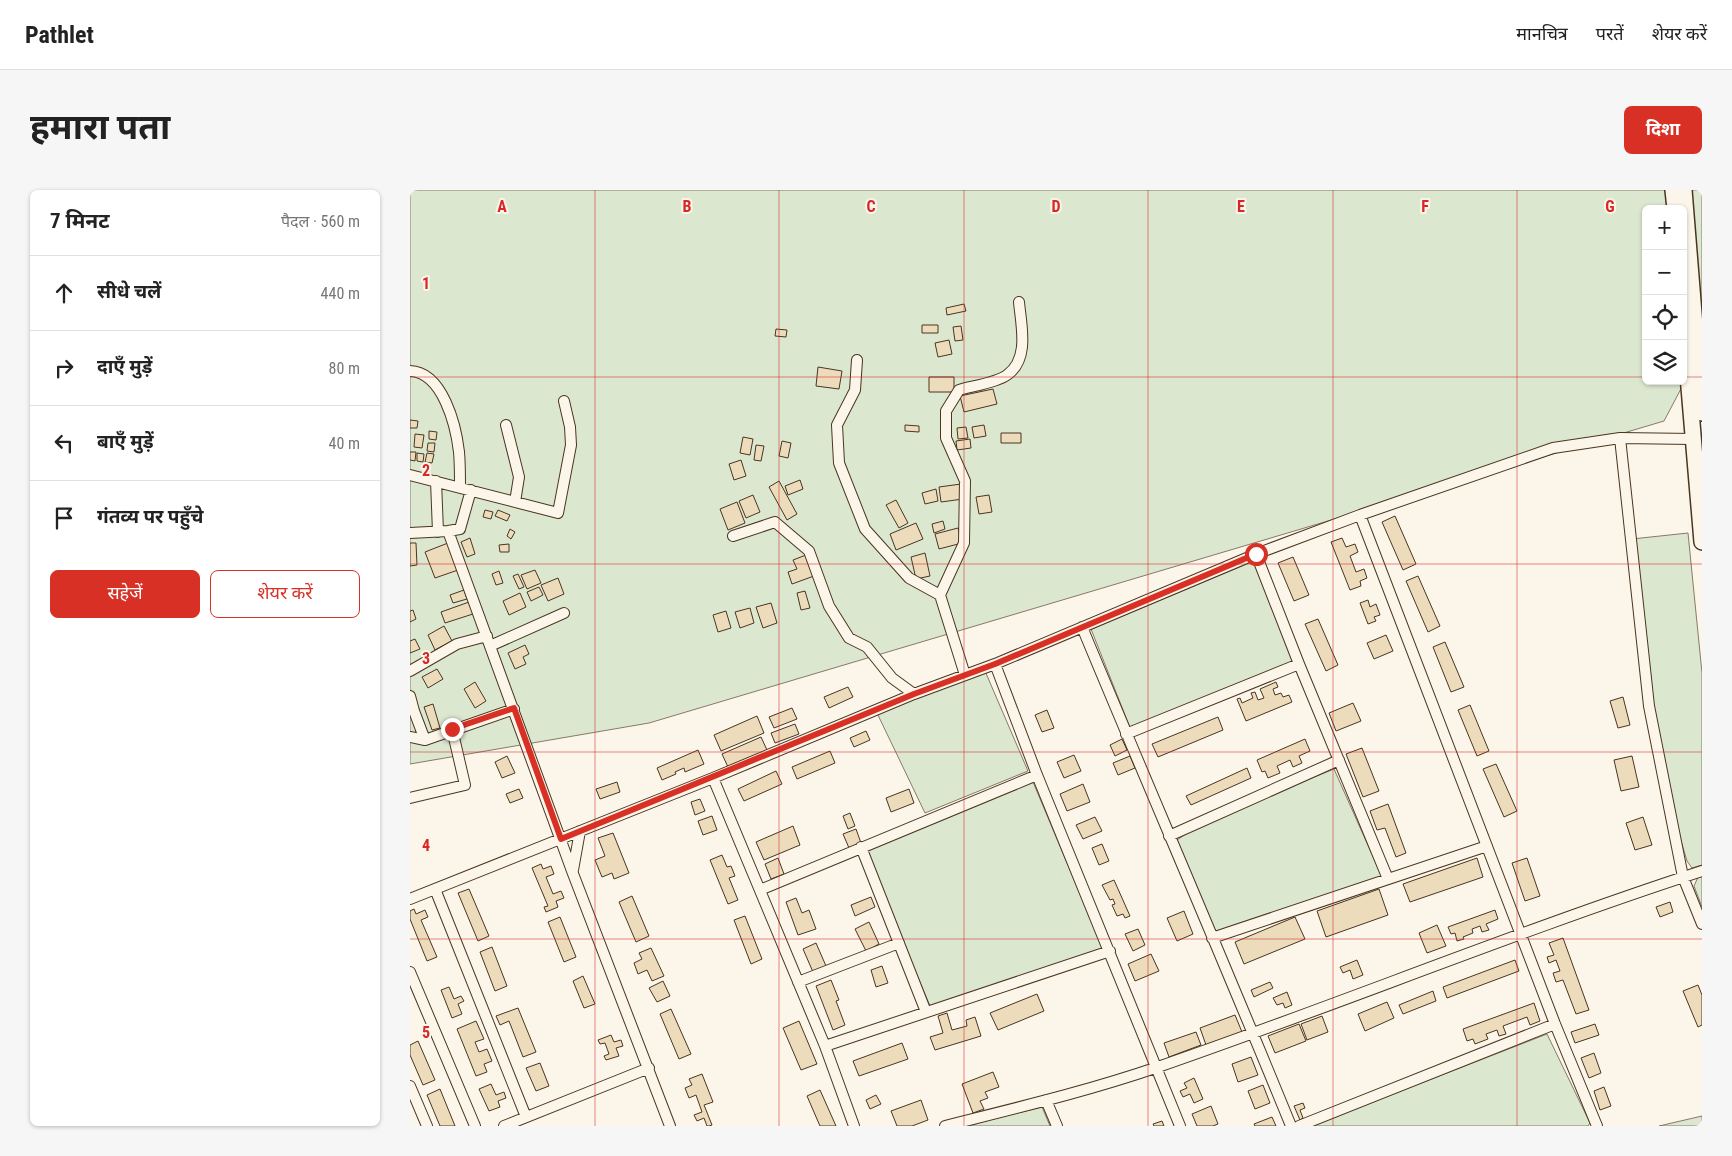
<!DOCTYPE html>
<html lang="hi">
<meta charset="utf-8">
<style>
:root{--surface:#fff;--page:#f6f6f6;--text:#222;--muted:#767676;--line:#e0e0e0;--accent:#d93025}
body{margin:0;font-family:"Roboto Condensed","Noto Sans Devanagari",sans-serif;background:var(--page);color:var(--text)}
.controls{position:absolute;right:15px;top:15px;display:grid;overflow:hidden;border-radius:8px;box-shadow:0 1px 4px #0004}
.controls button{width:45px;height:45px;display:grid;place-items:center;padding:0;border:0;border-bottom:1px solid var(--line);background:var(--surface);color:var(--text);font:25px sans-serif}
.stop{position:absolute;width:15px;height:15px;margin:-11px;border:4px solid #d93025;border-radius:50%;background:#fff}
.stop.end{background:#d93025;border-color:#fff;box-shadow:0 1px 5px #0008}
.list{margin:0;padding:0;list-style:none}
h2{display:flex;justify-content:space-between;align-items:center;height:65px;margin:0;padding:0 20px;font-size:21px}
h2 small{font-size:16px;font-weight:400;color:var(--muted)}
.list li{display:grid;grid-template-columns:32px 1fr auto;gap:15px;align-items:center;box-sizing:border-box;height:75px;padding:0 20px;border-top:1px solid var(--line)}
.list b{display:block;font-size:19px;white-space:nowrap}
.list em{font-size:16px;font-style:normal;color:var(--muted)}
.actions{display:flex;gap:10px;padding:15px 20px}
.actions a{flex:1;padding:11px 0;border:1px solid var(--accent);border-radius:8px;text-align:center;font-size:18px;color:var(--accent)}
.actions .main{background:var(--accent);color:#fff}
.icon{flex:none;width:28px;height:28px;fill:none;stroke:currentColor;stroke-width:2;stroke-linecap:round;stroke-linejoin:round}
.map{position:relative;flex:none;width:1292px;height:936px;overflow:hidden;border-radius:8px}
header{display:flex;align-items:center;gap:30px;box-sizing:border-box;height:70px;padding:0 25px;background:var(--surface);border-bottom:1px solid var(--line)}
header strong{font-size:24px}
nav{display:flex;gap:28px;margin-inline-start:auto;font-size:18px}
.intro{display:flex;align-items:center;justify-content:space-between;box-sizing:border-box;height:120px;padding:0 30px}
h1{margin:0;font-size:35px}
.button{padding:12px 22px;border-radius:8px;background:var(--accent);color:#fff;font-size:18px;font-weight:700}
main{display:flex;gap:30px;padding:0 30px}
aside{flex:1;background:var(--surface);border-radius:8px;box-shadow:0 1px 4px #0004}
.map>svg:first-child{display:block}
.green{fill:#dce7d0;stroke:#887966;fill-rule:evenodd}
.building{fill:#ecdcbc;stroke:#4a3520}
.lines{fill:none;stroke-linecap:round;stroke-linejoin:round}
.street-casing{stroke:#4a3520;stroke-width:12}
.secondary-casing{stroke:#4a3520;stroke-width:18}
.street{stroke:#fbf6e9;stroke-width:10}
.secondary{stroke:#fbf6e9;stroke-width:15}
.route{stroke:#d93025;stroke-width:6}
.grid{fill:none;stroke:#d62828;stroke-width:1;stroke-opacity:0.55}
.grid-label{font-size:16px;text-anchor:middle;font-weight:bold;fill:#d62828;stroke:#fbf6e9;stroke-width:4;stroke-linejoin:round;paint-order:stroke}
</style>
<header>
<strong>Pathlet</strong>
<nav><a>मानचित्र</a><a>परतें</a><a>शेयर करें</a></nav>
</header>
<div class="intro"><h1>हमारा पता</h1><a class="button">दिशा</a></div>
<main>
<aside>
<h2>7 मिनट<small>पैदल · 560 m</small></h2>
<ul class="list">
<li><svg class="icon" aria-label="ahead" viewBox="0 0 24 24"><path d="M12 20V5M6 11l6-6 6 6"/></svg><div><b>सीधे चलें</b></div><em>440 m</em></li>
<li><svg class="icon" aria-label="right" viewBox="0 0 24 24"><path d="M7 20v-9h11M14 6l5 5-5 5"/></svg><div><b>दाएँ मुड़ें</b></div><em>80 m</em></li>
<li><svg class="icon" aria-label="left" viewBox="0 0 24 24"><path d="M17 20v-9H6M10 6l-5 5 5 5"/></svg><div><b>बाएँ मुड़ें</b></div><em>40 m</em></li>
<li><svg class="icon" aria-label="arrive" viewBox="0 0 24 24"><path d="M6 21V4h12l-3 4 3 4H6"/></svg><div><b>गंतव्य पर पहुँचे</b></div></li>
</ul>
<div class="actions"><a class="main">सहेजें</a><a>शेयर करें</a></div>
</aside>
<div class="map">
<svg width="1292" height="936" viewBox="0 0 1292 936">
<rect width="100%" height="100%" fill="#fbf6e9"/>
<path class="green" d="M0,0h1292v159l-38,72 -1015,302 -239,41zM1236,19h37v172h-37z
M1278,343l14,140v192l-10,3 -5,-7 -18,-61 -15,-85 -22,-176z
M844,371l39,102 -162,67 -40,-101z
M575,481l43,100 -103,42 -48,-100z
M924,579l48,108 -166,56 -39,-93 28,-19z
M623,592l71,169 -174,55 -66,-156z
M1292,686v31l-8,-21 4,-9z
M1137,844l43,89 -2,3h-277z
M632,917l8,19h-87z
M1292,926v10h-43z"/>
<path class="building" d="M554,114l2,7 -19,4 -1,-7z
M512,135h16v8h-16z
M551,136l2,14 -8,1 -2,-14z
M366,139l11,1 -1,7 -11,-1z
M539,150l3,14 -14,3 -3,-14z
M408,177l24,4 -3,18 -23,-3z
M519,187h25v15h-25z
M583,199l4,15 -33,8 -4,-16z
M0,230l8,1 -1,7h-7z
M495,235l14,1v6l-14,-1z
M574,235l2,11 -12,2 -2,-11z
M556,237l2,11 -10,1 -1,-11z
M19,241l8,1 -1,8 -7,-1z
M591,243h20v10h-20z
M5,244l9,1 -2,13 -8,-1z
M333,247l10,2 -3,16 -10,-2z
M560,249l1,9 -14,2 -1,-9z
M372,251l9,2 -3,15 -9,-2z
M18,253h7l-1,9 -7,-1z
M346,255l8,1 -3,15 -7,-1z
M0,262h6l-1,9 -5,-1z
M7,263l7,1 -1,8 -6,-1z
M17,263l7,1 -2,9 -7,-1z
M331,270l5,16 -12,4 -5,-16z
M390,290l3,9 -15,6 -3,-9z
M369,291l18,33 -10,6 -18,-33z
M551,294l2,15 -22,3 -2,-15z
M526,299l2,12 -13,3 -3,-11z
M343,305l7,17 -14,6 -7,-17z
M579,305l3,17 -13,2 -3,-17z
M486,310l12,23 -9,5 -13,-23z
M327,312l8,21 -17,7 -8,-21z
M75,320l8,2 -2,7 -8,-2z
M88,320l12,5 -3,6 -12,-5z
M985,326l21,48 -13,6 -21,-48z
M533,331l2,8 -11,4 -2,-9z
M506,333l7,16 -27,11 -6,-16z
M548,338l4,15 -23,6 -4,-15z
M100,339l5,3 -4,7 -4,-3z
M60,348l5,16 -8,3 -6,-15z
M932,348l4,9 9,-3 3,8 -8,4 6,16 8,-3 3,9 -7,3 1,5 -11,4 -19,-48z
M0,353h6l1,22 -7,1z
M38,353l10,27 -23,8 -10,-26z
M99,354v8h-9l-1,-7z
M515,363l5,23 -14,3 -5,-22z
M396,365l8,21 -22,8 -4,-12 9,-3 -4,-9z
M883,367l16,38 -15,6 -16,-38z
M125,380l6,13 -14,6 -6,-14z
M89,381l4,12 -7,2 -4,-11z
M108,384l6,13 -5,2 -6,-13z
M1008,386l22,50 -12,6 -22,-51z
M148,388l6,16 -16,7 -7,-16z
M129,397l4,8 -12,6 -4,-9z
M54,400l3,9 -14,4 -3,-8z
M395,401l5,17 -9,2 -4,-17z
M110,403l6,14 -17,8 -6,-14z
M958,410l2,7 6,-3 4,11 -6,2 2,4 -8,3 -8,-21z
M62,411l4,12 -31,10 -4,-11z
M361,413l6,20 -14,5 -7,-21z
M340,418l4,15 -14,5 -5,-16z
M3,420l3,9 -6,3v-11z
M316,421l5,17 -13,4 -5,-17z
M908,429l20,46 -12,6 -21,-47z
M34,436l8,15 -17,9 -7,-15z
M976,445l7,16 -19,8 -7,-16z
M5,449l5,10 -10,4v-12z
M1035,452l19,45 -13,5 -18,-45z
M115,455l4,9 -6,3 3,7 -11,5 -7,-16z
M27,479l6,10 -15,9 -6,-11z
M65,492l11,19 -11,7 -11,-19z
M866,492l2,5 -5,2 2,6 6,-2 2,4 6,-2 3,7 -46,19 -9,-22 3,-1 2,5 11,-5 -2,-5 4,-1 3,8 6,-2 -4,-9z
M438,497l5,10 -24,11 -5,-11z
M1213,507l7,28 -12,3 -8,-27z
M943,513l8,18 -25,10 -7,-18z
M23,514l7,24 -8,2 -8,-23z
M1060,515l19,46 -12,5 -19,-46z
M382,518l5,11 -23,9 -5,-11z
M637,520l7,18 -12,4 -7,-17z
M347,526l7,17 -43,18 -7,-16z
M808,527l5,13 -65,27 -6,-13z
M385,534l4,10 -24,9 -4,-10z
M456,541l4,9 -16,7 -4,-9z
M351,547l6,13 -39,17 -6,-13z
M712,549l5,11 -12,6 -5,-11z
M895,549l5,12 -11,5 3,7 -9,4 -3,-7 -13,6 3,7 -12,5 -3,-7 -3,1 -5,-12z
M952,558l17,43 -16,6 -17,-43z
M288,560l6,14 -19,8 -1,-4 -9,4 1,2 -14,6 -5,-12z
M420,561l5,12 -38,16 -5,-12z
M664,565l7,16 -17,7 -7,-16z
M97,566l8,17 -13,5 -7,-16z
M720,566l5,12 -17,7 -5,-12z
M1222,566l7,31 -18,4 -7,-31z
M1086,574l21,47 -13,6 -21,-48z
M837,578l4,10 -60,27 -5,-9z
M366,581l6,13 -38,17 -6,-12z
M207,592l3,10 -20,7 -4,-10z
M673,594l7,18 -23,9 -7,-17z
M109,599l4,9 -13,5 -4,-9z
M499,599l5,14 -23,9 -5,-14z
M290,609l5,12 -10,4 -4,-13z
M978,614l18,49 -10,4 -11,-29 -8,2 -7,-19z
M440,623l5,13 -7,3 -5,-13z
M302,626l5,14 -14,5 -5,-14z
M685,627l7,14 -19,8 -7,-14z
M1233,627l9,28 -17,5 -9,-27z
M383,636l7,19 -36,15 -8,-18z
M446,639l5,14 -12,5 -6,-14z
M203,643l16,40 -15,6 -2,-6 -10,4 -7,-17 10,-4 -7,-18z
M692,654l7,17 -10,4 -7,-17z
M312,665l5,12 4,-1 4,10 -6,2 9,22 -10,4 -18,-44z
M368,668l6,16 -13,5 -6,-15z
M1067,668l6,19 -73,25 -7,-18z
M1117,668l13,38 -15,5 -13,-38z
M131,674l2,5 8,-3 3,8 -8,3 7,17 8,-3 3,7 -8,3 2,6 -12,5 -2,-5 4,-1 -16,-38z
M704,690l16,36 -5,2 -2,-4 -6,2 -5,-11 3,-1 -2,-5 -3,1 -8,-15z
M59,699l20,47 -11,5 -20,-48z
M969,699l9,26 -62,22 -9,-26z
M222,706l17,40 -13,6 -17,-40z
M461,707l4,10 -20,9 -4,-11z
M386,708l6,15 7,-3 7,19 -18,6 -12,-33z
M1260,712l3,10 -13,5 -4,-10z
M4,719l2,5 9,-4 3,7 -7,3 16,37 -10,4 -17,-42v-8z
M1085,720l3,9 -12,5 3,6 -7,2 -2,-6 -8,3 1,4 -10,4 1,2 -7,2 -2,-8 -4,1 -3,-7z
M774,721l9,23 -16,7 -10,-23z
M335,726l17,43 -11,5 -17,-44z
M150,727l16,40 -12,5 -16,-40z
M885,727l10,22 -61,25 -9,-22z
M459,732l10,22 -13,7 -11,-22z
M1027,735l9,21 -19,7 -8,-20z
M728,739l7,16 -12,6 -8,-17z
M1153,748l26,72 -13,4 -13,-34 -7,2 -3,-9 7,-2 -4,-11 -7,3 -2,-6 7,-2 -5,-12z
M406,753l10,23 -13,6 -10,-23z
M82,757l15,39 -12,5 -15,-39z
M241,758l13,28 -12,5 -5,-11 -9,4 -4,-11 8,-4 -3,-6z
M741,764l8,17 -24,10 -7,-17z
M947,770l6,15 -10,4 -3,-9 -7,3 -3,-6z
M1105,770l4,11 -72,27 -4,-11z
M472,776l6,17 -12,4 -5,-17z
M173,786l12,28 -11,4 -11,-27z
M421,790l8,20 -3,1 9,24 -12,5 -17,-44z
M253,791l7,15 -13,6 -8,-14z
M860,792l3,6 -19,9 -3,-7z
M1288,795l4,10v30l-4,2 -15,-36z
M39,797l5,12 7,-3 3,5 -6,3 4,10 -10,4 -11,-28z
M1023,801l3,10 -33,13 -4,-9z
M877,802l5,13 -7,3 -2,-5 -6,2 -4,-7z
M627,804l7,17 -46,19 -8,-17z
M977,812l7,16 -29,13 -7,-17z
M1124,813l6,18 -10,4 -3,-8 -24,9 3,8 -7,2 -2,-6 -11,4 2,5 -13,5 -2,-5 -6,2 -4,-12z
M108,818l18,44 -13,5 -14,-36 -9,4 -4,-9z
M261,819l20,45 -12,5 -19,-45z
M537,823l5,17 15,-4 -1,-6 9,-3 6,19 -46,14 -5,-13 13,-4 -5,-17z
M825,825l7,17 -36,13 -6,-17z
M912,826l6,16 -21,8 -6,-16z
M66,831l8,18 -9,3 4,10 8,-3 5,12 -8,3 3,8 -11,4 -19,-47z
M389,831l18,43 -16,6 -18,-42z
M889,834l7,17 -31,12 -7,-17z
M1185,834l4,11 -24,8 -4,-11z
M786,842l5,13 -32,12 -5,-14z
M201,845l3,7 7,-2 2,6 -7,2 3,8 -13,4 -2,-4 5,-2 -4,-11 -5,1 -2,-4z
M8,851l17,39 -12,5 -13,-30v-10z
M492,853l6,16 -49,17 -6,-15z
M1184,863l7,20 -12,5 -8,-20z
M841,867l7,18 -20,7 -6,-18z
M130,873l9,23 -13,5 -10,-23z
M583,882l6,15 -14,5 3,6 -8,3 4,8 -11,4 -11,-29z
M292,884l11,28 -9,3 8,20 -3,1h-2l-3,-8 -7,3 -3,-6 8,-3 -6,-17 -7,3 -4,-10 7,-3 -3,-6z
M784,888l9,21 -9,4 -4,-9 -7,3 -3,-6 7,-3 -3,-5z
M81,894l5,11 8,-3 2,6 -8,3 2,6 -11,4 -10,-22z
M853,895l7,18 -15,6 -7,-18z
M1194,897l7,19 -11,4 -6,-19z
M30,899l15,37h-15l-13,-31z
M410,900l16,36h-16l-13,-30z
M466,905l5,9 -11,5 -4,-9z
M511,910l7,20 -16,6h-15l-6,-15z
M893,913l2,5 -5,2 3,8 -3,2 -6,-14z
M801,916l7,18 -5,2h-16l-5,-12z
M862,927l4,9h-21l-1,-2z
M752,931l2,5h-10l-1,-2z"/>
<g class="lines">
<defs>
<path id="street" d="M447,170l-2,30 -18,35 2,38 26,66 44,49 31,17 25,80
M0,181c33,1 46,55 49,81 1,11 1,23 1,35
M96,235l13,52 -4,25
M1210,248l29,268 34,171 19,47
M0,285l148,38 13,-68 -1,-18 -6,-26
M26,291l2,51
M950,325l195,509 42,102
M38,341l124,340 98,255
M0,343l38,-2 12,-2 11,-39
M323,346l42,-14 34,29 20,55 20,32 18,9 25,31 22,16
M846,364l43,110 89,215
M530,405l24,-52 1,-62 -19,-43v-27l13,-21c13,-4 37,-7 48,-15 23,-16 14,-50 12,-73
M672,437c69,166 141,332 209,499
M80,456l74,-33
M585,474l42,111 143,351
M0,481l47,-27 30,-8
M0,506l4,15 11,29
M716,544l173,-70
M0,547l15,3 89,-31
M303,588l112,268 29,80
M0,608l55,-13 -13,-56
M759,646l170,-76
M451,657l65,165
M163,680l7,-39
M25,699l91,228
M350,700l277,-115
M0,709l303,-121 201,-84 81,-30 261,-110 104,-39 193,-67 67,-10 73,1
M802,748l275,-92
M0,782l65,154
M388,792l101,-39
M415,856l285,-95
M0,896l17,40
M636,910l11,26
M94,936l145,-58
M535,936c71,-18 143,-35 213,-59 182,-63 360,-136 544,-196
M889,936l256,-102"/>
<path id="secondary" d="M1263,0l2,19
M1274,0l18,223
M1273,126l19,226"/>
</defs>
<use href="#street" class="street-casing"/>
<use href="#secondary" class="secondary-casing"/>
<use href="#street" class="street"/>
<use href="#secondary" class="secondary"/>
</g>
<g class="lines">
<path class="route" d="M42,539l62,-21 47,131 353,-145 81,-30 261,-110"/>
</g>
<path class="grid" d="M185,0v936M369,0v936M554,0v936M738,0v936M923,0v936M1107,0v936M0,187h1236M1273,187h19M0,374h1292M0,562h1292M0,749h1292"/>
<g class="grid-label">
<text x="92" y="22">A</text>
<text x="277" y="22">B</text>
<text x="461" y="22">C</text>
<text x="646" y="22">D</text>
<text x="831" y="22">E</text>
<text x="1015" y="22">F</text>
<text x="1200" y="22">G</text>
<text x="16" y="99">1</text>
<text x="16" y="286">2</text>
<text x="16" y="474">3</text>
<text x="16" y="661">4</text>
<text x="16" y="848">5</text>
</g>
</svg>
<div class="controls">
<button>+</button>
<button>−</button>
<button><svg class="icon" aria-label="locate" viewBox="0 0 24 24"><circle cx="12" cy="12" r="6"/><path d="M12 2v4M12 18v4M2 12h4M18 12h4"/></svg></button>
<button><svg class="icon" aria-label="layers" viewBox="0 0 24 24"><path d="M12 4l9 5-9 5-9-5zM3 14l9 5 9-5"/></svg></button>
</div>
<div class="stop" style="left:846px;top:364px"></div>
<div class="stop end" style="left:42px;top:539px"></div>
</div>
</main>
